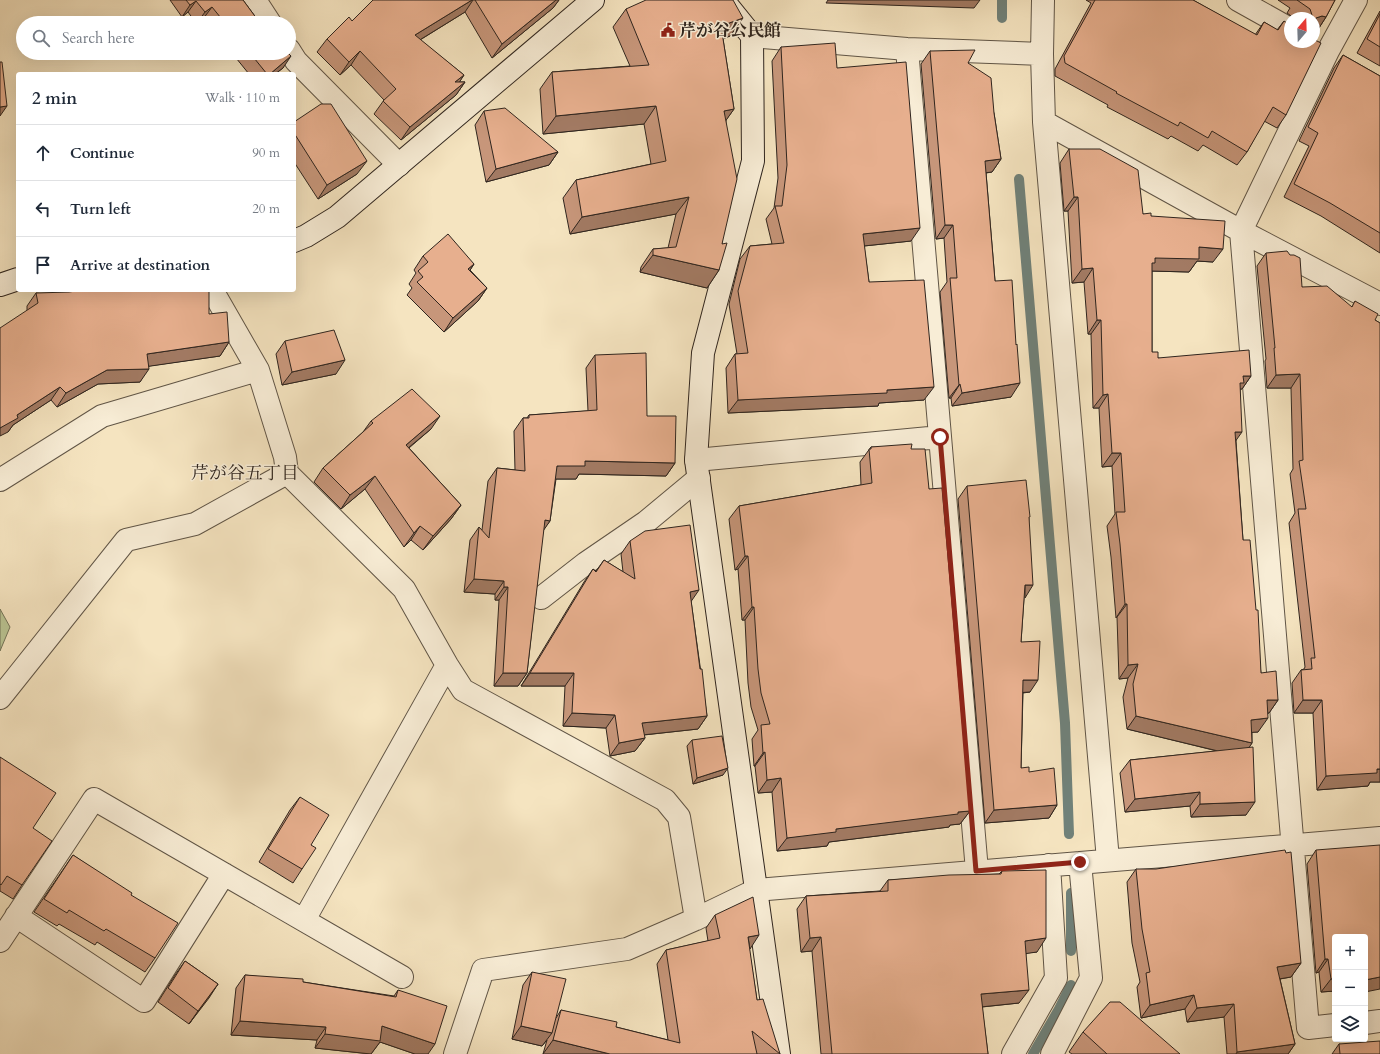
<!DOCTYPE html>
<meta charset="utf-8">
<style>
:root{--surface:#fff;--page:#f6f6f7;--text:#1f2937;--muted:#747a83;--line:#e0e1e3}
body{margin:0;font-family:Cardo,"Noto Serif JP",serif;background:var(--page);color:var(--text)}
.controls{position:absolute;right:12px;bottom:12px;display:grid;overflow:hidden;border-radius:4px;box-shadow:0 4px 16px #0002}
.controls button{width:36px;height:36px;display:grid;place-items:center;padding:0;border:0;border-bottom:1px solid var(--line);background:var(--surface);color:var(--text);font:20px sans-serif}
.compass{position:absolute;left:1284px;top:12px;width:36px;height:36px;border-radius:50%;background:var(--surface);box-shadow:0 4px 16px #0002;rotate:19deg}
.stop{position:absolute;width:12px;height:12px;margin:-9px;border:3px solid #8f2418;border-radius:50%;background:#fff}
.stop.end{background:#8f2418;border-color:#fff;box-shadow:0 1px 4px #0008}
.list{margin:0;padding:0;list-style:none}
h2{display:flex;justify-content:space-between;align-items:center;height:52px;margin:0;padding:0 16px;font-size:17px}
h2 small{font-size:13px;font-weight:400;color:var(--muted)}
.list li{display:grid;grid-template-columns:26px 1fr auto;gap:12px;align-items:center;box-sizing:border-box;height:56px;padding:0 16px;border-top:1px solid var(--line)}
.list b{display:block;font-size:15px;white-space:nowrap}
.list em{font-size:13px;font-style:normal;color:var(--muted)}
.icon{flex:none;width:22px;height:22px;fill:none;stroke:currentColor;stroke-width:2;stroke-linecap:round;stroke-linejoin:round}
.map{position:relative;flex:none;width:1380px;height:1054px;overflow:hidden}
.search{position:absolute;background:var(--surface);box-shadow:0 4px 16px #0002;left:16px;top:16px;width:280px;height:44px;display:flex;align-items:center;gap:10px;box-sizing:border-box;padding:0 14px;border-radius:22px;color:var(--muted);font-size:15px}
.panel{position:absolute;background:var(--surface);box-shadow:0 4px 16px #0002;left:16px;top:72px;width:280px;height:220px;border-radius:4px}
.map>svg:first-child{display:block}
.green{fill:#bac493;stroke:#747458}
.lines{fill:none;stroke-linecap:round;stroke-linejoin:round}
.stream{stroke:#708179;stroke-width:10}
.street-casing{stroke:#605546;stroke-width:24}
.secondary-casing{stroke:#2f251e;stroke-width:24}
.street{stroke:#f8edd6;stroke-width:22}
.secondary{stroke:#f8edd6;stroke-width:22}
.wall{fill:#c7967a;stroke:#2f251e}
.shaded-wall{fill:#a27a63;stroke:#2f251e}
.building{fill:#e7af8e;stroke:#2f251e}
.route{stroke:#8f2418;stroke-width:5}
.labels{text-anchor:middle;stroke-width:3;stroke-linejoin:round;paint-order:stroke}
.poi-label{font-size:17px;font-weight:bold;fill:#2f251e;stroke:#f8edd6;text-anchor:start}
.neighbourhood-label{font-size:18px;fill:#2f251e;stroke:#f8edd6}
</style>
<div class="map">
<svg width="1380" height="1054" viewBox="0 0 1380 1054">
<rect width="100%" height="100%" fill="#f5e4c0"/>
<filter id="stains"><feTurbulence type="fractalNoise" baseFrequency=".005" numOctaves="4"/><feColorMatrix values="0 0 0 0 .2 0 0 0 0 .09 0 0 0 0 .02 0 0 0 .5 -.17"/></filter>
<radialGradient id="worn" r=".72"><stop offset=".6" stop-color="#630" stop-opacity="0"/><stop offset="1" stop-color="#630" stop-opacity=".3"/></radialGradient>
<path class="green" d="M0,609l10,18 -10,24z"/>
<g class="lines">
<path class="stream" d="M1002,0v18
M1019,179l46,544 4,111
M1071,893v58
M1033,1054l26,-45 12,-24"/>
<defs>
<path id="street" d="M255,0l15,23
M1043,0l-1,54 2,68 197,109 139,73
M1238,0l52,29
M752,36l155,13 135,5
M907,49l70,822
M289,50l7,11 103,104
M1044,122l64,738
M696,460l244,-23
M287,473l117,116 43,76 16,25 202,110 14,17 17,102
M0,480l102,-64 156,-46
M541,598l45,-35 60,-41 53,-44
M0,698l126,-158 69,-16 92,-51 -2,-16 -27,-87 -46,-80
M16,916l128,85 80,-127
M304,920l143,-255
M0,941l94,-142 308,178
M1365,1023l15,-2
M1335,1025l-27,3 -67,-797 87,-180 28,-51
M455,1054l28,-84 144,-21 69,-30 60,-29 624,-52
M1013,1054l43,-76 -7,-113
M1052,1054l39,-76 -11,-115"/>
<path id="secondary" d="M723,0l29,36 1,125 -50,192 -7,107 83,594
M294,241l12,-5 31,-19 256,-217
M0,285l18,-6"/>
</defs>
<use href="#street" class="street-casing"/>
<use href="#secondary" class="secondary-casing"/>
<use href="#street" class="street"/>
<use href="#secondary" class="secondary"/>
</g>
<path class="wall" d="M170,0h73l14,19 6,4h-56l-4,-4 -5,4h-2l-8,-11 -6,5z
M373,0h186l-6,8 -61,50 -27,-46 -45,28 44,35 -5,7h6l-9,13 -55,45 -27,-26 10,-14 -33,-35 -11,10 -23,-23 10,-13 25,-18z
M1086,0h107l62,35 9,-13 13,8 7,-9 2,94 -9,13 -13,-7 -17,31 -10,13 -34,-20 -5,6 -27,-15 -3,3 -61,-32 1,-2 -53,-29v-7l36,-66z
M1278,0h57l-9,17 -9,14 -3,-1v-12h-20l-7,-5 3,-5z
M626,9l104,27 -7,3 11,70 -8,11 -4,124 -3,26 -12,18 -67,-16 1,-5 12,-18 15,-1 8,-34 -106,20 -7,-36 13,-18 75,-16 -7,-40 -101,10 -3,-45 12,-17 78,-6 -17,-39z
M1380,11v55l-23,-13z
M781,47l56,21 74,173 -47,5 5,36 55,118 -45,3 -1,3 -150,7 -2,-45 9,-14h2l-8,-50 11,-45 10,-13 22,-2 -6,-25 8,-11 4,-30 -6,-117z
M930,51l38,12 26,50 7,46 -9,13 -6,1 9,108 16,116 -59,9 -1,-8h-2l-9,-106 7,-10 -3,-44 -8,1 -15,-175z
M232,53h56l-5,15 -8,6h-26z
M1343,55l37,21v177l-59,-37 -37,-19 25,-51 -10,-5 35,-73z
M484,111l74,41 -9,13 -63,17 -11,-57z
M294,122l63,52 -39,25 -24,-37z
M1069,149l74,65 8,2 62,46 -16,-1 -8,11 -37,-1v81l6,6 93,18 -9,13h-2l-4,52 7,99 18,133 17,27 -9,13h-1l-10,19h-6v11l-3,4 -3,68 -55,2 -1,-11 -65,6 -5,-39 10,-13 87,-9 -90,-22 -4,-32 5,-19 -9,1 -2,-62 -1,1 -5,-61 -4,-31 8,-12 -3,-48 -10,1 -3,-59h-6l-2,-74h-3l-4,-52 -12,1 -4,-72h-4l-4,-48z
M1266,253l36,34 50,20 3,-6 20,19 5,3v459h-10l-2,4 -51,4 -4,-77h-19l-2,-30 9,-13 3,-1 1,-2 -16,-144 6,-10 -5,-39 3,-5 -2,-81h-24l-2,-27 1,-2 -9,-93z
M423,256l51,8 -4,6 17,18 -9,13 -34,31 -37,-37 5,-7 -3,-4 7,-11 -2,-3z
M36,293l173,21 20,28 -9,14 -71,10 -9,16 -42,2 -41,23 -6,-7 -38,25 -5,7 19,-122v-4z
M285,341l51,33 -54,11 -6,-31z
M595,355l52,61 28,47 -9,13 -87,-2 -3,5h-20l-6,42 -7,9 -16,143 -9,13h-24l5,-86h-4v-6l-31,-2 6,-52 9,-13 3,3 6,-49 9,-13 18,2 -1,-39 9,-13h4l2,-3 59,-4 -2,-43z
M371,421l60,8 -22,19 52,57 -10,14 -28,31 -12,-10 -7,7 -39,-58 -24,20 -27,-27 9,-14 40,-36z
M871,447l40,2 18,40 41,322 -10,13 -10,1 -1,2 -120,15 -2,4 -50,5 -5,-59 -14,1 -3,-27h-1l-2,-27 6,-9 -7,-23 -3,-24 -3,-63h-3l-4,-51 -3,1 -6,-51 10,-13 122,-21 -1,-23z
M967,486l62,32 -5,80 -3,44 9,50 -7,1 -2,75 8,4 28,33 -8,13 -64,5 -27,-324z
M630,541l61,60 16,115 -9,13 -54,6 1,3 -10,13 -25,5 -4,-28 -43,-2 2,-40h-44l63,-104 9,-13 3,2 8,-11 19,12 -2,-18z
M692,740l31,35 -30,9 -6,-38z
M0,757l33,71 -11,57 -9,14 -13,-8z
M300,797l11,48 -9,24 -9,14 -34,-21 31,-52z
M1316,850l49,87h-30v54l-14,1 -2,-20 -3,1 -9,-109z
M73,855l58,40 24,63 -10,14 -48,-30 -2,3 -36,-21 -2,2 -23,-14z
M1136,869l165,94 -10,14 -11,2 15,65 -7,10h-61l-3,-37 -37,5 -2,-13 -44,9 -4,-31 3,-5 -8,-39 -5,-61z
M1002,871l35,81 -11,1 -7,50 -37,4 6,47h-167l-9,-103 -11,1 -4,-43 9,-13 74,-5 8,-11 111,-6z
M715,915l34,34 8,51 23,54h-237l4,-14 -5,6 -30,-7 11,-54 9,-13 24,46 5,-8 55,17 52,13 -11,-76 9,-14 42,-9 -2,-13z
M185,961l33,23 -29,40 -31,-22 17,-27z
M245,975l58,7 91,14 4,-6 30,64h-13l-35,-12 -9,12 -56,-6 2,-8 -86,-5 5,-47z
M1083,1032l97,22h-108l-3,-2z
M1339,1044l41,10h-48z"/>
<path class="shaded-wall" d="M472,0h1l-8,12 -60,37 10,-14z
M556,0h3l-6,8 -61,50 10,-14z
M828,0h152l-6,8 -148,-5z
M196,1l-8,11 -6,5 8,-12z
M212,7l-9,12 -6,4 8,-11z
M1322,16l4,1 -9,14 -3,-1v-10l2,-2z
M743,18l-13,18 -22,8 13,-18z
M360,51l-9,14 -11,10 9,-13z
M291,56l-8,12 -8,6h-5z
M464,75l-9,14v-7z
M465,82l-9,13 -55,45 9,-13z
M7,106l-7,10v-9z
M656,106l-12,18 -101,10 13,-18z
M734,109l-12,17 2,-15z
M558,152l-9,13 -63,17 10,-13z
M1001,159l-9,13 -16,2 9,-13z
M367,161l-10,13 -39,25 9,-14z
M689,197l-13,17 -106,20 12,-17z
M1074,197h4l-10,14h-4z
M945,225h8l-9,13 -8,1z
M920,228l-9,13 -57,6 9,-13z
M1199,247l24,2 -10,13 -16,-1 -8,11 -39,-1 -8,6 13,-19z
M653,255l66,15 -12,18 -67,-16z
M474,264l-9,14 3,-9z
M1093,268l-9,14 -12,1 10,-14z
M487,288l-9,13 -34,31 9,-14z
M1097,320h4l-10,14h-3z
M229,342l-9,14 -83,12 10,-14z
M345,360l-9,14 -54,11 10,-13z
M149,369l-9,13 -42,2 -41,23 9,-14 41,-23z
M1300,374l-9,14h-24l9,-13z
M1243,376h8l-9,13h-3l-5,7z
M1020,383l-9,14 -59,9 10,-13z
M960,384l-9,14h-2l10,-13z
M60,387l-9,13 -38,25 -5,7 -8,4v-8l17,-13z
M934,387l-10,13 -45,3 -1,3 -150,7 10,-13 149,-10z
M1108,394l-9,14h-6l10,-13z
M440,416l-9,13 -35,29 10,-13z
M1235,432h7l-10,14z
M1112,453h9l-9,13 -10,1z
M585,461l90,2 -9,13 -87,-2 -3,5h-28l9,-13z
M375,476l-10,13 -24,20 9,-14z
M461,505l-10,14 -28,31 10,-14z
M545,520l5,1 -9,13z
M420,526l-9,14 -7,7 10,-14z
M745,556h3l-10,13 -3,1z
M474,579l30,2 -9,13 -31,-2z
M1025,585h8l-8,13z
M504,587h4l-9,13h-4z
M699,590l-9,13v-11z
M1125,604h2l-10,13 -1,1z
M752,607h2l-9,13h-3z
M1138,664l-10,14 -9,1 9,-14z
M503,673h24l-9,13h-24z
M530,673h44l-9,13h-44z
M1023,680h15l-8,12 -16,1z
M1267,700h11l-9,13h-11z
M1303,700h19l-9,13h-19z
M572,713l43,2 -9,13 -43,-2z
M707,716l-9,13 -65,7 9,-13z
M1136,716l116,27 -9,14 -116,-28z
M1268,718l-10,14 -16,1 9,-13z
M645,738l-10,13 -25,5 9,-13z
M765,752l-10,14h-1l9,-13z
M728,768l-5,7 -30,9 4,-6z
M1380,769v13h-10l-2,4 -51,4 9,-14z
M781,778l-9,14 -14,1 9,-13z
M1200,792l-10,14 -65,6 10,-13z
M1255,802l-9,13 -55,2 9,-13z
M1057,805l-8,13 -64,5 9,-13z
M970,811l-10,13 -10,1 -1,2 -120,15 -2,4 -50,5 10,-13 49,-9 122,-17z
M759,935l-9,14 -2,-12z
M821,937l-9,14 -11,1 9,-14z
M1046,938l-9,14 -21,3 9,-14z
M1325,959h3l-9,13 -3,1z
M1301,963l-10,14 -24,4 10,-14z
M1380,977v12l-15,3v-12z
M1335,978v13l-14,1 10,-13z
M218,984l-9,14 -20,26 9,-13z
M1029,990l-10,13 -48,5 10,-14z
M1194,995l-9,14 -44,9 9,-13z
M1234,1004l-10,13 -37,5 10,-14z
M240,1021l86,6 -9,13 -86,-5z
M382,1026l53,18 -7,10h-13l-35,-12 -9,12 -56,-6 10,-14z
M521,1026l31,7 -10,13 -30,-7z
M553,1040l57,14h-67z
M1295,1044l-7,10h-52l1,-2z"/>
<path class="building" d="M186,0h57l14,19 1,-2 5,6h-38l-13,-16 -7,5 -9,-11 -6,4z
M373,0h99l-57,35 49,40 -9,7h10l-55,45 -27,-26 13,-12 -36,-38 -11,11 -22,-23 22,-22 3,4z
M475,0h81l-54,44z
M646,0h87l10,18 -22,8 13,83 -10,2 13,68 -15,65 5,-1 -8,27 -66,-15v-6l23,-2 13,-50 -107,20 -6,-37 90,-19 -10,-55 -100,10 -4,-44 97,-7 -23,-56z
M1095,0h98l64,35 7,-13 14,8 6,-9 6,4v17h24v-5l1,2v1l6,3 -35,72 -13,-8 -26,45 -35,-21 -4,7 -28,-16 -2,4 -62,-33 1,-1 -52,-29 -1,-7z
M1297,0h38l-9,17 -4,-1 -6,2 -2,2v-2h-3l1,-3 -2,-6z
M1380,14v33l-13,-8z
M835,43l2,25 69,-6 14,166 -57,6 6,48 55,-2 10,107 -47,3v3l-149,7 -3,-46 13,-1 -10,-62 12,-45 34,-3 -9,-37h7l5,-41 -6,-118z
M975,50l-7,13 23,15 3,35 7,46 -16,2 10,120 17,-1 4,65 1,-1 3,39 -58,10 -2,-9 -1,1 -9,-107h7l-4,-53h-8l-15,-174z
M250,53h38l3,3 -21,18h-3z
M1343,55l37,21v157l-50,-30 -36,-19 24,-51 -10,-6z
M0,62h2l5,44 -7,1z
M321,104h10l36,57 -40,24 -33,-52v-11z
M505,108l53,44 -62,17 -12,-58z
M1069,149h31l38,21 5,44 8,-1v3l74,5 -2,28 -24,-2v12l-44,-1v5h-3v89h6v6l91,-8 2,26h-8l1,7h-4l2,49h-7l8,108h7l6,70h2l3,63 15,-2 2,29h-11l1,18 -17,2 1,23 -116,-27 -3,-32 5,-20 -10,1 -1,-61h-2l-5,-60 -4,-32h9l-4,-59h-9l-4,-59 -5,1 -2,-75h-4l-4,-52 -11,1 -4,-72h-4z
M448,234l26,30 -6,5 19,19 -34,30 -36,-36 6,-5 -5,-6 10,-9 -5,-6z
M1287,251l3,4h4l6,3 2,29 25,-1 25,21 3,-6 23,13 -3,6 5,3v446h-3v4l-51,3 -4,-76h-19l-2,-30 11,-1 -1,-11h4l-17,-149h8l-7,-48 4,-1 -3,-86 -24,1 -2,-27h1l-9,-95z
M83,290h126v24l18,-2 2,30 -82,12 2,15 -42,1 -41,23 -6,-6 -43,28 1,3 -18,10v-100l38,-25 -2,-10 33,-1z
M334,330l11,30 -53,12 -7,-31z
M646,353l1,63h29l-1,47 -90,-2v5h-28l-7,55 -5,-1 -18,153h-24l5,-86h-4v-6l-30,-2 5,-52 10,11 8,-70 28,3 -2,-53h6v-3l68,-5 -2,-55z
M412,389l28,27 -34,29 55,60 -28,31 -13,-10 -6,7 -39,-57 -25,19 -27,-27 50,-45 -2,-2z
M912,444l-1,5h14l4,40 13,-1 28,323 -12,1v2l-122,15v3l-49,6 -6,-60 -14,2 -2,-28 -2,1 -2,-28 9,-1 -9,-31 -3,-24 -4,-62h-2l-4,-51h-3l-6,-50 133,-23 -3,-34h2v-2z
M1026,480l4,37h-1l4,68h-8l-4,57 19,-1 -2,39h-15l-2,88 8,-1v5l25,-4 3,37 -63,5 -27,-324z
M690,525l9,65 -9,2 10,77h2l5,47 -65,7 3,15 -26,5 -4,-28 -43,-2 2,-40h-44l63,-104 3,3 8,-12 31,19 -5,-38 15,-10z
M722,736l6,32 -31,10 -5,-38z
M1253,747l2,55 -55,2v-12l-65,7 -5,-39z
M0,757l56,36 -23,35 19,13 -30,44 -15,-9 -6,9 -1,-1z
M300,797l29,18 -18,30 5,3 -14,21 -34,-20z
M1380,845v132l-15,3v-43h-30v41l-4,1 -3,-20h-3l-9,-109z
M1285,850l1,3 5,-1 10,111 -24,4 18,77 -58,8 -3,-48 -37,4 -3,-13 -44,10 -4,-32 4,-1 -8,-43 -6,-60h20z
M73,855l59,38 -1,2 47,28 -23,35 -49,-29 -2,2 -35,-21 -2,3 -23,-14z
M1046,870v68l-21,3 4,49 -48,4 7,60h-156l-11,-117 -11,1 -4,-42 82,-5v-11l61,-5 52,-1 1,-3z
M753,897l6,38 -11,2 9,63 6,-1 17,55 -28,-23 5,23h-147l-57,-14 8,-30 56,12 -1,5 64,16 -14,-93 54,-12 -5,-23z
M185,961l33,23 -20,27 -30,-23z
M532,972l34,7 -14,54 -31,-7z
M245,975l58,4v3l93,15 2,-7 49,16 -12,38 -53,-18 -2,15 -55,-7 1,-7 -86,-6z
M1110,1002h10l60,52h-73l-24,-22z
M1380,1041v13h-40l-1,-10z"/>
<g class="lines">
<path class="route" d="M940,437l36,434 104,-9"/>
</g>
<defs>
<symbol id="civic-bare" viewBox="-9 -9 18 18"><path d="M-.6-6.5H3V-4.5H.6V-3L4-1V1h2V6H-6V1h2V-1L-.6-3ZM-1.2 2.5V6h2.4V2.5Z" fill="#8f2418" stroke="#f8edd6" stroke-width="2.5" paint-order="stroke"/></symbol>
</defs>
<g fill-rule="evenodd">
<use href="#civic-bare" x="658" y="20" width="20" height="20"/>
</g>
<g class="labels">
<g class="poi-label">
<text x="679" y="36">芹が谷公民館</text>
</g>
<g class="neighbourhood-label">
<text x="245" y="479">芹が谷五丁目</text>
</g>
</g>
<rect width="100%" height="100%" filter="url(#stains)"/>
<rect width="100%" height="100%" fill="url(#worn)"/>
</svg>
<div class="controls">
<button>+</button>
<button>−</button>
<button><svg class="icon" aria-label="layers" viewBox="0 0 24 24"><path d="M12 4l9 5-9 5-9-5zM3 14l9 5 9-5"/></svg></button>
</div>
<svg class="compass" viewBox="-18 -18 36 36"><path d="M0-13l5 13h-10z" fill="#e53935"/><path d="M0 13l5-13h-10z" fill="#747a83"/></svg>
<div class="stop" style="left:940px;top:437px"></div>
<div class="stop end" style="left:1080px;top:862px"></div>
<div class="search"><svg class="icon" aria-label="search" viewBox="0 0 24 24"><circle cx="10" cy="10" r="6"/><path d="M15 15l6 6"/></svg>Search here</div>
<section class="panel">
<h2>2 min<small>Walk · 110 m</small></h2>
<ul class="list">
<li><svg class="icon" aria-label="ahead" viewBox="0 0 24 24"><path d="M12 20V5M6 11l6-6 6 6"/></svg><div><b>Continue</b></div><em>90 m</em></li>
<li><svg class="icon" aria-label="left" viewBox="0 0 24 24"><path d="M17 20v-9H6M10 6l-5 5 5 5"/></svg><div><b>Turn left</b></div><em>20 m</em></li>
<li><svg class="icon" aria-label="arrive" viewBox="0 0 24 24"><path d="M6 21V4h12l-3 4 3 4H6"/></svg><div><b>Arrive at destination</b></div></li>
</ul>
</section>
</div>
